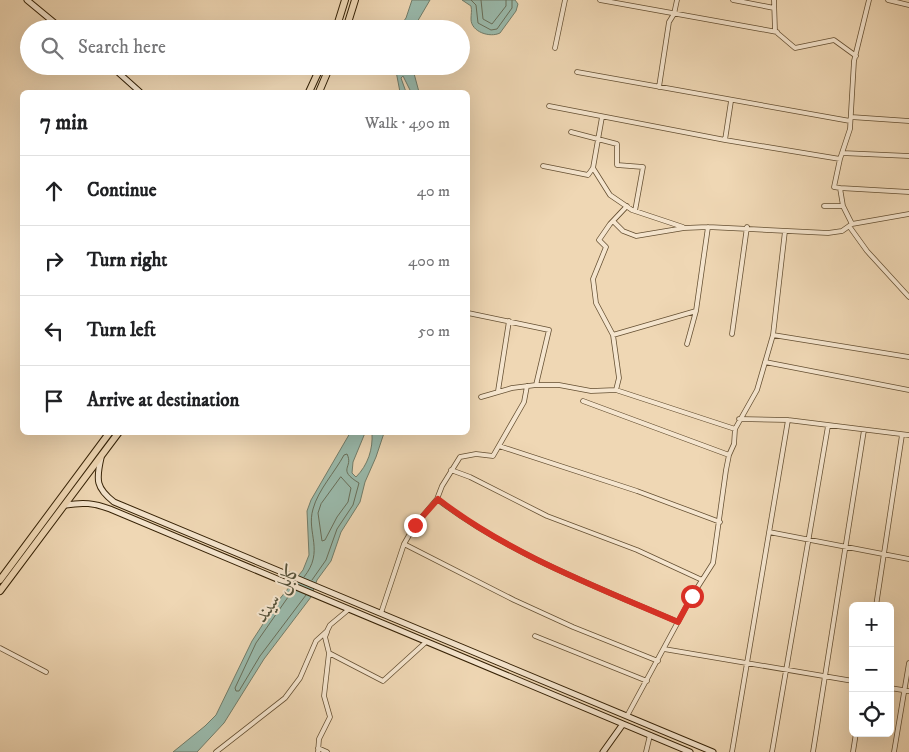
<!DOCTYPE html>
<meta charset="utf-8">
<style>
:root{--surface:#fff;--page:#f6f6f6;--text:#202124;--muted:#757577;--line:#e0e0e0}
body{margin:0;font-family:"IM FELL DW Pica",Amiri,serif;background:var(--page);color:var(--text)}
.controls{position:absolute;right:15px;bottom:15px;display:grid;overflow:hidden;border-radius:8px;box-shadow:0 5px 20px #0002}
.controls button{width:45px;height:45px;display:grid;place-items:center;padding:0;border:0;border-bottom:1px solid var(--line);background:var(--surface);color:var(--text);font:25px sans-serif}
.stop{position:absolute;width:15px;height:15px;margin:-11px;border:4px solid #d93025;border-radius:50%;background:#fff}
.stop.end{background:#d93025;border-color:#fff;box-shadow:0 1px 5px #0008}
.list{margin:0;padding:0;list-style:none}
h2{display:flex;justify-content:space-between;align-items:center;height:65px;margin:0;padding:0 20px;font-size:21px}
h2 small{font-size:16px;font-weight:400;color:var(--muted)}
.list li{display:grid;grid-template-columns:32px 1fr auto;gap:15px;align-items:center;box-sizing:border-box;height:70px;padding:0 20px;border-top:1px solid var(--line)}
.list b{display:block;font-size:19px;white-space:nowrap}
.list em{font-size:16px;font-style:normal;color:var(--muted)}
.icon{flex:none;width:28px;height:28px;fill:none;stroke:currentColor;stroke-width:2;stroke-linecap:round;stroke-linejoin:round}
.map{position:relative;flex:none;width:909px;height:752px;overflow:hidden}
.search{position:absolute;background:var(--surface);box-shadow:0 5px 20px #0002;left:20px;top:20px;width:450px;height:55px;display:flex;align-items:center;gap:12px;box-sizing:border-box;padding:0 18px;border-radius:28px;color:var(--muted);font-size:19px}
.panel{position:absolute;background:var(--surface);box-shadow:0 5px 20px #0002;left:20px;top:90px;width:450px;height:345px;border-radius:8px}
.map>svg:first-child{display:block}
.water{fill:#9abaac;stroke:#727d6a}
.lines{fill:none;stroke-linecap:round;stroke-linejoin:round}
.shore{stroke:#686e59;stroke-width:1}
.street-casing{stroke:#644f32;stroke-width:5.5}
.secondary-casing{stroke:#362206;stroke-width:7}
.highway-casing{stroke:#362206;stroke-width:8}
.street{stroke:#f5e5ce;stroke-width:4}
.secondary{stroke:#f5e5ce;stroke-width:5}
.highway{stroke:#efd7b4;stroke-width:6}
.route{stroke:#d93025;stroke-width:6}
.labels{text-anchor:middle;stroke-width:4;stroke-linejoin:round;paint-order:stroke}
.water-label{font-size:20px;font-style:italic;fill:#545038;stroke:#f5e5ce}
</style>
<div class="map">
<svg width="909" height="752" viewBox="0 0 909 752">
<rect width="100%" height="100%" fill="#efd7b4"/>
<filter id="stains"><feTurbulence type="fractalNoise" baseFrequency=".004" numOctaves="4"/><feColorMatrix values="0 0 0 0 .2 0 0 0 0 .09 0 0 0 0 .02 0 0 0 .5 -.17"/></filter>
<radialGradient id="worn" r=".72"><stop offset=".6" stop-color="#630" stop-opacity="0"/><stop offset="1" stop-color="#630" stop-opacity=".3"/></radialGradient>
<path class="water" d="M412,0h18l-17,29h-15l8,-11z
M462,0h53l3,4 -2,7 -16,22c-10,5 -29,-1 -29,-14 0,-5 1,-8 0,-13z
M395,66h17l7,26h-8l-8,-16 -2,2 5,14h-6z
M350,433h15l-12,29 -1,11 4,4c12,-12 17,-28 16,-44h12l-8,24 -11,25 -5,20 -19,30 -10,29 -14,19 -6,17 -47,62 -40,64 -27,29h-24l32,-26 11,-11 36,-74 26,-40 25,-31 6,-15 -2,-44 4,-11z"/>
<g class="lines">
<path class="shore" d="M471,0l5,5 2,18 13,7 6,-1 15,-21v-8
M481,0l2,19 9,5 14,-18v-6
M341,477l10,11 -3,14 -11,15 -12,23 -3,1 -4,-28 3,-9z
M304,577c21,-26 2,-44 9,-68 5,-19 22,-37 31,-54l3,-1c7,14 -11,15 12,29l-6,22 -16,24 -11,31 -14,20
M293,590l-37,53 -21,45 1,3h3l21,-35 46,-61"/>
<defs>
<path id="street" d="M600,0l177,32
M733,0l41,8
M774,0l1,31 20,17 39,-8 22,16
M888,0l21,5
M555,48l10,-48
M577,72l273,49
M659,87l10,-65 5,-8 3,-14
M549,106l176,34 115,19
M851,117l58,4
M571,132l46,12v21l26,2 -8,44
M725,140l6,-39
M842,153l67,3
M543,166l45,9 5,-7 9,-51
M593,168l17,27 22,15 51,17
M840,188l69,4
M824,206h19
M613,221l10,10 13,5 48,-8 24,-1 120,6 14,-2 10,-7 57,-10
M852,224l-9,-18 -3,-18 -6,-1 6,-28 10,-30 4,-68 15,-61
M849,226l18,25 42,46
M468,313l81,17 -13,55
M732,334l15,-107
M613,335l83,-24
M773,335l136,22
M687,344l9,-33 12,-84
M765,362l144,28
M616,390l3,-12 -6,-43 -17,-32 -3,-24 13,-32 -7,-7 11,-16 17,-18
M498,391l11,-70
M481,397l31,-9 24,-3h23l32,6 25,-1 119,39
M583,401l146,54
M739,419l49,1 121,15
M499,446l138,45 83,31
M451,470l19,7 77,39 90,34 65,30
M437,499c70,54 160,88 241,123
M769,532l140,27
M404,544l110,56 59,27 85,34
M876,606l26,-171
M381,613l23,-69 11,-19 22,-26 5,-13 18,-29 16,-3 17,2 31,-54 3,-16
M535,636l112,45
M0,648l46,24
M664,649l189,32
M329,653l54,28 43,-39
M890,688l19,3
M627,716l65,-120 21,-33 13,-93 3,-15 5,-11 1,-15 22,-39 16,-55 12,-104
M318,748l9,4
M216,752l69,-54 15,-20 16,-37 11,-10 3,-6 18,-15
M318,752l1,-13 11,-22 -6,-21 5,-43 -4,-16 2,-5
M646,752l4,-17
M732,752l56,-332
M772,752l56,-326
M813,752l51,-322
M853,752l3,-19
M894,752l15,-89"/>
<path id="secondary" d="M27,0l35,29
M111,66l29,26
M101,458c-5,22 -5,30 13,44l599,250
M66,505c17,-3 28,-2 44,4l580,243
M603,752l20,-28"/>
<path id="highway" d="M336,29l9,-29
M346,29l9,-29
M309,92l12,-26
M319,92l11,-26
M0,580l110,-148
M0,591l119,-159"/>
</defs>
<use href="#street" class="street-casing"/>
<use href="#secondary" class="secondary-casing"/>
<use href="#highway" class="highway-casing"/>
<use href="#street" class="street"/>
<use href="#secondary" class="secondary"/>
<use href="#highway" class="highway"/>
</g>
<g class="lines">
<path class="route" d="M415,525l23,-26c69,54 159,88 240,123l14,-26"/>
</g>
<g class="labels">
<g class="water-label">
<text transform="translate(277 592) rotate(-56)" y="7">کابل سيند</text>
</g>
</g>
<rect width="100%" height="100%" filter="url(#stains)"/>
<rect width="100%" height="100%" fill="url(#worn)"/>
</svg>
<div class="controls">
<button>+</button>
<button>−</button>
<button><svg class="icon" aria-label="locate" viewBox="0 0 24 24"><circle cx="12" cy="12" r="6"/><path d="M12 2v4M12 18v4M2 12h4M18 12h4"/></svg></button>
</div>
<div class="stop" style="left:692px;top:596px"></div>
<div class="stop end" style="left:415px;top:525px"></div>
<div class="search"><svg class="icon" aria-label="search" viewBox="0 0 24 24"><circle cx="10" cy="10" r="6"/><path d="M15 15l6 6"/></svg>Search here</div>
<section class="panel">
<h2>7 min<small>Walk · 490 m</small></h2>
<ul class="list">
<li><svg class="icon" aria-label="ahead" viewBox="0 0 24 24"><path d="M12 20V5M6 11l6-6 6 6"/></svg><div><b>Continue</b></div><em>40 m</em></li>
<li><svg class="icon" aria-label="right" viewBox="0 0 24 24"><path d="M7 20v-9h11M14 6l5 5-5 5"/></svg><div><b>Turn right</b></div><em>400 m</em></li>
<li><svg class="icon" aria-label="left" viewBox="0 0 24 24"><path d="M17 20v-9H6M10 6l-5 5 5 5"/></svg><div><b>Turn left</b></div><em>50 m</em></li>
<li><svg class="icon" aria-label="arrive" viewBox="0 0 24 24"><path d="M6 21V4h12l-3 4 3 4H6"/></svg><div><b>Arrive at destination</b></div></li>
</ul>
</section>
</div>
